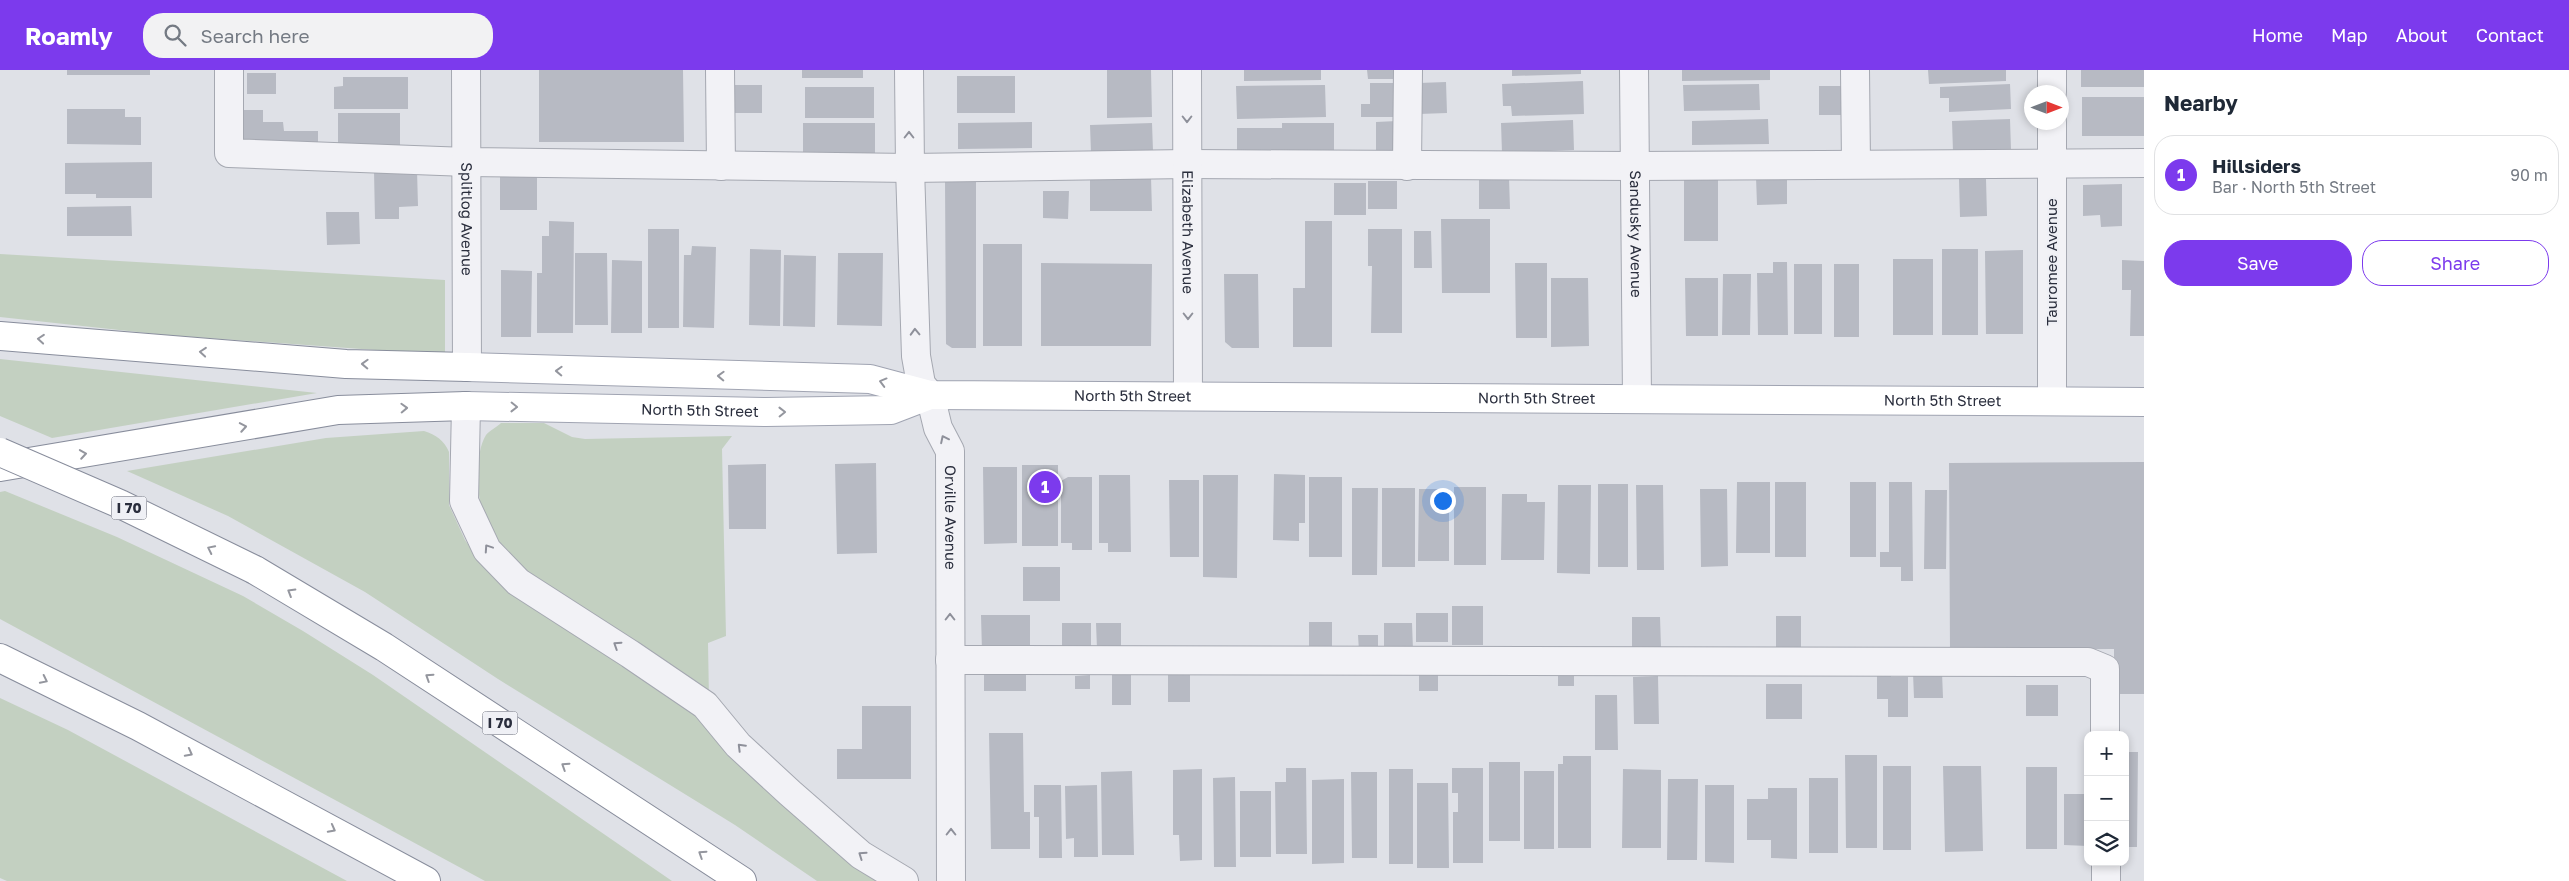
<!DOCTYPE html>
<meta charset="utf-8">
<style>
:root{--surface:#fff;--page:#f2f2f3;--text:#1f2937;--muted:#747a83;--line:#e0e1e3;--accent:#7c3aed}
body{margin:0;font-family:"Golos Text",sans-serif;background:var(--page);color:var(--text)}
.controls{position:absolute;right:15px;bottom:15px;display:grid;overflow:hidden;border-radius:10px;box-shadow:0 2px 8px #0003}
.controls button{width:45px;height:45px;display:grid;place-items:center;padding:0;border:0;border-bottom:1px solid var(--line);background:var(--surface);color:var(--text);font:25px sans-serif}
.compass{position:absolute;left:2024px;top:15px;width:45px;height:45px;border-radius:50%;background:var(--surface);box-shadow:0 2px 8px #0003;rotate:90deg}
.you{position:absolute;left:1442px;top:430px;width:18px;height:18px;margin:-12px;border:4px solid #fff;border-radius:50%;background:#1a73e8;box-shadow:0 0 0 8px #1a73e833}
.badge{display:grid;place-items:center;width:32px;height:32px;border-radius:50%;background:var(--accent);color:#fff;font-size:16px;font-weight:700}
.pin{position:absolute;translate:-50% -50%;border:2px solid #fff;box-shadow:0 1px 5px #0006}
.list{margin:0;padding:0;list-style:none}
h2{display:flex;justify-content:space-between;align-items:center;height:65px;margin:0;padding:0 20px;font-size:21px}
h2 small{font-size:16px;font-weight:400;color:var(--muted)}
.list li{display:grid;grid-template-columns:32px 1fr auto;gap:15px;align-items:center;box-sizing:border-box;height:80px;margin:0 10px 10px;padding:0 10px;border:1px solid var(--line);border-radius:20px}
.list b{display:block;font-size:19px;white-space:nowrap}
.list p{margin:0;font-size:16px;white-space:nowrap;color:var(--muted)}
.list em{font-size:16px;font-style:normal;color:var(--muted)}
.actions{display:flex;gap:10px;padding:15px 20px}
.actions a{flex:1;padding:11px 0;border:1px solid var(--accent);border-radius:20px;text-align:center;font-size:18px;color:var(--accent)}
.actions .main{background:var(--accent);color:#fff}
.icon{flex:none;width:28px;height:28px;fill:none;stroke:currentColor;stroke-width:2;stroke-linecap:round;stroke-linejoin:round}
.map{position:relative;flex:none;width:2144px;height:811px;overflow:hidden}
header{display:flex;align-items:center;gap:30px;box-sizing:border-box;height:70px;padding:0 25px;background:var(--accent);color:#fff}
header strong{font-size:24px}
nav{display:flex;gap:28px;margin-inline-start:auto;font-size:18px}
.search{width:350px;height:45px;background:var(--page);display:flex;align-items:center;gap:12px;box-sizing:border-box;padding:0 18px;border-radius:20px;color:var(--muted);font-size:19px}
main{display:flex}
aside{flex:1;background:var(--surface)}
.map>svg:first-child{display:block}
.green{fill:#c3d0c1}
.building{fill:#b7bac3}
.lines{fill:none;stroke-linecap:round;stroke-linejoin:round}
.minor-casing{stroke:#a5a8b1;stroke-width:30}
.major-casing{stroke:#a0a4b2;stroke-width:30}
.highway-casing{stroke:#888d9c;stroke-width:30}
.minor{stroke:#f2f2f6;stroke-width:28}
.major{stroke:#fff;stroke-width:28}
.highway{stroke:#fff;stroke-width:28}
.highway-bridge-casing{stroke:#888d9c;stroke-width:30;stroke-linecap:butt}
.highway-bridge{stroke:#fff;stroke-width:28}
.oneway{stroke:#8e909a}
.oneway2{stroke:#94969e}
.labels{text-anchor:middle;stroke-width:4.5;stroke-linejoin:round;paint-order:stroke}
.shield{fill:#eff0f5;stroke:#656874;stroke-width:1}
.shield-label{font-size:14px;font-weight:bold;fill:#2a2e3d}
.street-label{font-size:15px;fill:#2a2e3d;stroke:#eff0f5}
</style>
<header>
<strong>Roamly</strong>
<div class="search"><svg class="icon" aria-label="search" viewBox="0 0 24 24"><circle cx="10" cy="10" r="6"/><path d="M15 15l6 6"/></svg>Search here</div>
<nav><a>Home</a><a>Map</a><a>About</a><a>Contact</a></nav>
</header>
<main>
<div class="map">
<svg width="2144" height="811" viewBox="0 0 2144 811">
<rect width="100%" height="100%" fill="#dfe1e7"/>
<path class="green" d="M0,184l445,26v75l-280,-20 -165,-18z
M0,289l317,34 -265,45 -52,-22z
M501,353h43l28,14 13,2 147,-3 -10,13 4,187 -18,7 1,56 -177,-120c-15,-15 -42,-40 -48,-60 -7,-21 -10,-65 2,-84 3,-4 11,-8 15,-12z
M424,361c12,4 20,9 25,21v53l16,35 17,24 199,136 201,181h-65l-82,-56 -237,-146 -133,-87 -137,-76 -101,-45 199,-33z
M5,421l112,46 126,59 60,35 70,44 299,206h-187l-485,-262v-127z
M0,628l68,32 279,151h-340l-7,-3z"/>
<path class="building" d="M67,0h83v5h-83z
M539,0h144l1,72h-145z
M802,0h61v8h-61z
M1107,0h44l1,47 -45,1z
M1244,0h77v10l-77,1z
M1367,0h30l1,9h-30z
M1512,0h69v4l-69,2z
M1682,0h88v10l-88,1z
M1928,0h78v11l-77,3z
M2081,0h63v17h-63z
M247,3h29v21h-29z
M957,6h58v37h-58z
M343,7h65v32h-74v-22l9,-1z
M1583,11l1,33 -72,2 -1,-10h-8l-1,-22z
M1446,12l1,31 -28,1v-31z
M1370,13h27v34h-36v-13h9z
M1759,14l1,26 -76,1 -1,-26z
M2010,14l1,25 -62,3v-14h-9v-11z
M732,15h30v28h-29z
M1325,15l1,32 -89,2 -1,-33z
M1819,16h22v29h-22z
M805,17h69v31h-69z
M2082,27h62v39h-62z
M67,39h58v8h16v28l-74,-1z
M241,40h22v12h20l1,9h34v13l-76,1z
M338,43h62v32h-62z
M1768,49l1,25 -77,1v-24z
M2010,49l1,31 -58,2 -1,-31z
M1573,50l1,30 -72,3 -1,-30z
M1397,51v33l-21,1v-33z
M1032,52v26l-74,1v-26z
M803,53h72v34l-72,-1z
M1152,53l1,28 -62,2 -1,-28z
M1282,53h52v31h-97v-26h45z
M152,92v36h-56v-4h-31v-31z
M417,100l1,36 -19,1v12h-24l-1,-48z
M500,104h37v36h-37z
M1090,107h61l1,34h-62z
M1479,107h30l1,32h-31z
M1756,107h31v27l-30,1z
M1684,108h34v63h-34z
M945,109h31v169h-24l-6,-4z
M1959,109h27l1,37 -27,1z
M1368,111h29v28h-29z
M1334,113h32v32h-32z
M2122,114v42l-21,1 -1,-12 -17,1v-31z
M1043,121h26l-1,28 -25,-1z
M131,136l1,30h-65v-29z
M326,142h33l1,32 -33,1z
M1441,149h49v74h-48z
M549,151l25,1 -1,111h-36v-60h5v-37h7z
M1305,151h27v126h-39v-59h12z
M648,159h31v99h-31z
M1368,159h34v104h-31l1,-67h-4z
M1414,161h17l1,37h-18z
M983,174h39v102h-39z
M692,176l24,1 -2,81 -31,-1 1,-72h7z
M750,179l31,1 -1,76 -31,-1z
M1942,179h36v86h-36z
M2023,180v84h-37l-1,-83z
M575,183h32l1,72h-33z
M838,183h45l-1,73 -45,-1z
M784,185l32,1 -1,71 -32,-1z
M1893,189h40v76h-40z
M612,190l30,1v72h-31z
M2122,190l22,1v75h-14l1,-46h-9z
M1773,192h14l1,73h-30l-1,-62h16z
M1041,193l111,1 -1,82h-110z
M1515,193h32v75h-31z
M1794,194h28v70h-28z
M1834,194h25v73h-25z
M501,200l31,1 -1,66h-30z
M1224,204h34l1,74h-27l-7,-6z
M1723,204h28l-1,61h-28z
M1551,208h37l1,68 -38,1z
M1685,208h33v58h-32z
M2144,392v232h-30v-45l-164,1 -1,-187z
M876,393l1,90 -40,1 -2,-90z
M766,394v65h-37l-1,-64z
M1022,395h36v81h-36z
M983,397h34v76l-33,1z
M1274,404l31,1v48h-6v18l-26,-1z
M1099,405h31l1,77h-23v-9h-9z
M1203,405h35l-1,103 -34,-1z
M1068,407h24v73h-20v-7h-11v-62z
M1309,407h33v80h-33z
M1169,410h30v77h-29z
M1737,412h33v71h-34z
M1775,412h31v75h-31z
M1850,412h26v75h-26z
M1889,412h23l1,99h-12v-14h-21v-15h9z
M1598,414h30v83h-30z
M1558,415h33l-1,89 -33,-1z
M1636,415h27l1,85h-27z
M1454,417h32v78h-32z
M1352,418h26l-1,87h-25z
M1382,418h33v79h-33z
M1419,419h30v72h-31z
M1700,419h27l1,77 -27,1z
M1925,420h22l-1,79h-22z
M1502,424h25v8h18l-1,58h-43z
M1023,497h37v34h-37z
M1452,536h31v39h-31z
M1416,543h32v29h-32z
M981,545h49v37h-48z
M1776,546h25v31h-25z
M1632,547h28l1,30h-29z
M1309,552h23v28h-23z
M1062,553h29v27h-29z
M1096,553h25v26h-24z
M1384,553h28l1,27h-29z
M1358,565h20v16h-19z
M984,601h42v20h-42z
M1877,601h14v6h17v40h-20v-18h-11z
M1558,602h16v14h-16z
M1942,602l1,26h-29l-1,-25z
M1112,603h19v32h-19z
M1168,603h22v29h-22z
M1090,605v14h-15v-13z
M1419,605h19v16h-19z
M1658,606l1,48h-25l-1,-47z
M1766,614h36v35h-36z
M2026,615h32v31h-32z
M1595,625h22l1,55h-23z
M862,636h49v73h-74v-30h25z
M989,663h34l1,79h6v37h-39z
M2125,682h13l-1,95h-12z
M1845,685h32v93h-31z
M1563,686h28v92h-33v-84h5z
M1489,692h31v79h-31z
M1883,696h28v84h-28z
M1943,696h38l2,85 -38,1z
M2026,697h31v82h-31z
M1286,698h20l1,86h-31l-1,-72h11z
M1452,698h31v95h-30v-51h5v-19h-6z
M1202,699v91l-22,1 -1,-26h-6v-65z
M1389,699h24v95h-24z
M1623,699l38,1v78h-39z
M1132,701l2,84h-32l-1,-83z
M1524,701h30v78h-30z
M1351,702h26v86h-25z
M1235,707l1,90h-22l-1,-89z
M1809,708h29v75h-29z
M1344,709v84l-32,1v-84z
M1668,709h30l-1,81h-30z
M1417,713h31l1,85h-32z
M1034,715h27l1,73h-23v-41h-5z
M1097,715l1,72h-24v-19l-8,1 -1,-53z
M1705,715h29v78l-29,-1z
M1768,718h29v71l-26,-1v-18h-24v-41h21z
M1240,721h31v66h-31z
M2064,724h24v52l-24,-1z"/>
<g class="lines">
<defs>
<g id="minor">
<path d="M229,0v83l238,9 443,6 277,-4 447,2 510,-3"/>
<path id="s1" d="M466,0l1,297"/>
<path d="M720,0l1,96"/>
<path id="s2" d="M909,0l1,98 6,188 5,28 9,11 8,33 12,23 1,430"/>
<path id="s3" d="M1187,0l1,326"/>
<path id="s4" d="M1634,0l3,328"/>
<path d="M1855,0l1,94"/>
<path d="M2052,0v22"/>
<path d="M2052,52v279"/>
<path d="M1407,96l1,-96"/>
<path d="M466,336l-2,95 23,49 31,32 112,72 75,51 33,40 52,48 71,62 43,26"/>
<path d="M950,590l1138,2 17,7v66"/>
<path d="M2106,792v19"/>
</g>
<g id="major">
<path id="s5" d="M467,297l403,12 60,16 1214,7"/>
<path id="s6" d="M466,336l300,6 125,-2 39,-15"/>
</g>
<path id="highway" d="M0,266l346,28 121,3
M0,397l338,-57 128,-4
M255,500l129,77 358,234
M0,588l138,68 288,155"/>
</defs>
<use href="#minor" class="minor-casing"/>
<use href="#major" class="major-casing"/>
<use href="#highway" class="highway-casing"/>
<use href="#minor" class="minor"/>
<use href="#major" class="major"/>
<use href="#highway" class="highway"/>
<defs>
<path id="highway-bridge" d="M0,382l120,52 135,66"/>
</defs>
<use href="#highway-bridge" class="highway-bridge-casing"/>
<use href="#highway-bridge" class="highway-bridge"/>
</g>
<defs><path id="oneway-chevron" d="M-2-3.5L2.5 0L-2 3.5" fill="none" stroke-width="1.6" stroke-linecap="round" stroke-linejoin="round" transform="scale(1.25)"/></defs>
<g class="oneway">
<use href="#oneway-chevron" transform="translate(1187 49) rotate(90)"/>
<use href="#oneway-chevron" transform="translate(909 65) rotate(-90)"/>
<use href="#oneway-chevron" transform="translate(1188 246) rotate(90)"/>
<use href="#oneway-chevron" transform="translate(915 262) rotate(-92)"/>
<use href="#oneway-chevron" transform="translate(944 369) rotate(-116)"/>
<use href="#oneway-chevron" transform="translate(488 478) rotate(-124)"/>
<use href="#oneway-chevron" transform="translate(950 547) rotate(-90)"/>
<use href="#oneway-chevron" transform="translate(617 575) rotate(-147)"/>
<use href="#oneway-chevron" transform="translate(741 677) rotate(-135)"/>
<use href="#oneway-chevron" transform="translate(951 762) rotate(-90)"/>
<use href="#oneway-chevron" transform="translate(862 785) rotate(-145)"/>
</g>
<g class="oneway2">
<use href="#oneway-chevron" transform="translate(41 269) rotate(-175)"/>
<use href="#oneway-chevron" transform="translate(203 282) rotate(-175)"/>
<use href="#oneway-chevron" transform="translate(365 294) rotate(-178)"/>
<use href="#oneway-chevron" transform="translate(559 301) rotate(-178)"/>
<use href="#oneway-chevron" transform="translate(721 306) rotate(-178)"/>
<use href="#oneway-chevron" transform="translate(883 312) rotate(-165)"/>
<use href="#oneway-chevron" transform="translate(514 337) rotate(1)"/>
<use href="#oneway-chevron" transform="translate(404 338) rotate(-2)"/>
<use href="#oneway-chevron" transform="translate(782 342) rotate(-1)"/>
<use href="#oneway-chevron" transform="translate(243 357) rotate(-10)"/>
<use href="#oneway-chevron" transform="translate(83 384) rotate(-9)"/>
<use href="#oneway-chevron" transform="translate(211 479) rotate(-154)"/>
<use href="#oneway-chevron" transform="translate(291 522) rotate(-149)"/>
<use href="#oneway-chevron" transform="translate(429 607) rotate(-147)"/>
<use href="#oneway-chevron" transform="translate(44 610) rotate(26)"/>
<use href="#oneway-chevron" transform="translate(189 683) rotate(28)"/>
<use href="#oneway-chevron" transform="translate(565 696) rotate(-147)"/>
<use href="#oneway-chevron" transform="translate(332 759) rotate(28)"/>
<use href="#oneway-chevron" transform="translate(702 784) rotate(-147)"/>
</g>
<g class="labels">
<g class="shield">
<rect x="111.5" y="426.5" width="35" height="23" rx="4"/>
<rect x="482.5" y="641.5" width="35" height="23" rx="4"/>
</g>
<g class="shield-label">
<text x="129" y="443">I 70</text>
<text x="500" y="658">I 70</text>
</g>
<g class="street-label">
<text dy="5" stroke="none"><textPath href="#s1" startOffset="149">Splitlog Avenue</textPath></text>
<text dy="5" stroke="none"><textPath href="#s3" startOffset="162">Elizabeth Avenue</textPath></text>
<text dy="5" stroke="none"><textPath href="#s4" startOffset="164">Sandusky Avenue</textPath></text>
<text transform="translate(2052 192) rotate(-90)" y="5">Tauromee Avenue</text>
<text dy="5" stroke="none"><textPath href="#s5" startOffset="668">North 5th Street</textPath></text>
<text dy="5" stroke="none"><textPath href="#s5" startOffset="1072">North 5th Street</textPath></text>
<text dy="5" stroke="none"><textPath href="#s5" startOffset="1478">North 5th Street</textPath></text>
<text dy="5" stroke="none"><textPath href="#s6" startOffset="234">North 5th Street</textPath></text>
<text dy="5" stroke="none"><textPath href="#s2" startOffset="455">Orville Avenue</textPath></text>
</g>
</g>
</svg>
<div class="controls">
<button>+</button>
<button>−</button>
<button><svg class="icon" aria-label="layers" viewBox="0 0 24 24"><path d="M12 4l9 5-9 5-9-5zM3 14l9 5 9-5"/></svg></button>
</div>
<svg class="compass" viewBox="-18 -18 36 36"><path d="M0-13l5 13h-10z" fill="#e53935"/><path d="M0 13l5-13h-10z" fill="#747a83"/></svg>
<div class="you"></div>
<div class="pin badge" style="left:1045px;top:417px">1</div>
</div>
<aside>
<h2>Nearby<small></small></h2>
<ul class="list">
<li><span class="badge">1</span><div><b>Hillsiders</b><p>Bar · North 5th Street</p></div><em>90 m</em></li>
</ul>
<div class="actions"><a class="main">Save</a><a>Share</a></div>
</aside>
</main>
